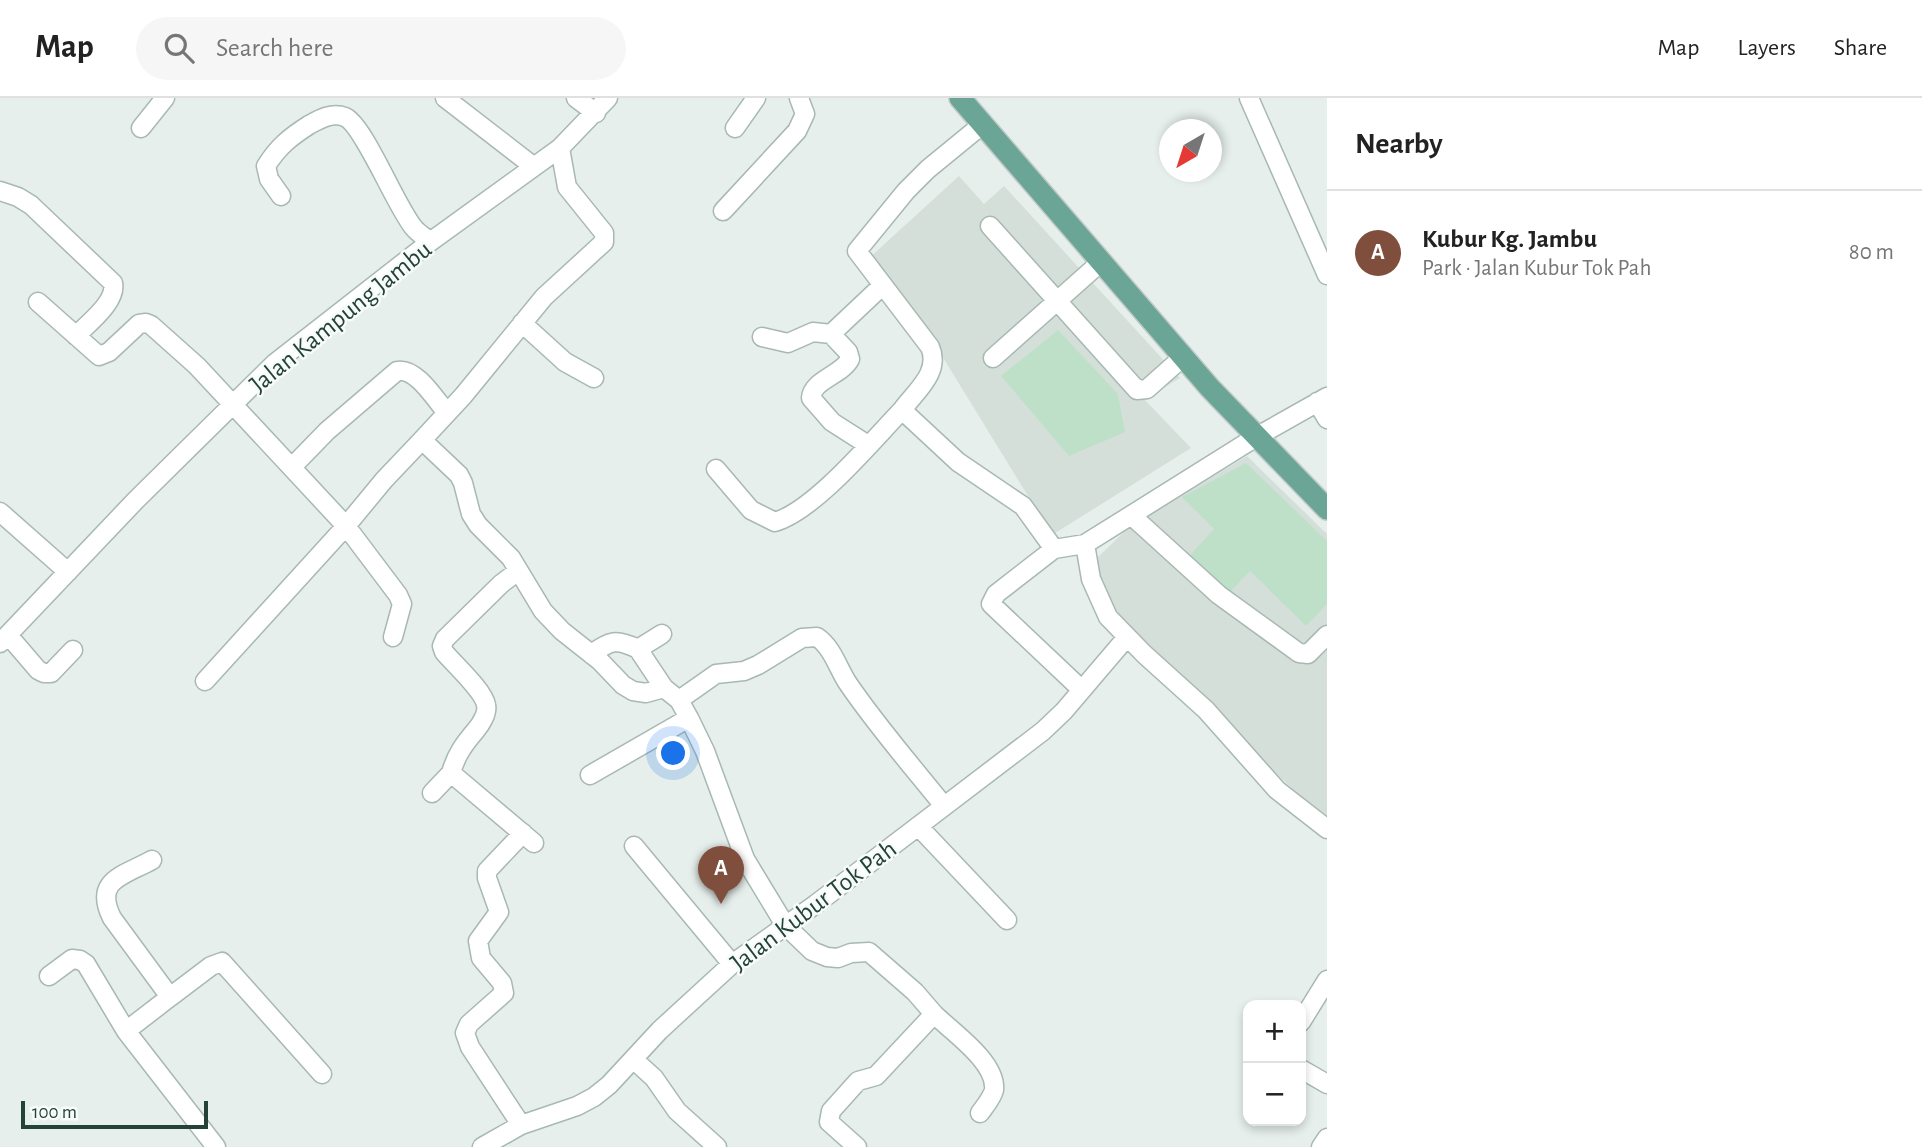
<!DOCTYPE html>
<meta charset="utf-8">
<style>
:root{--surface:#fff;--page:#f6f6f6;--text:#222;--muted:#767676;--line:#e0e0e0;--accent:#804e3d}
body{margin:0;font-family:"Alegreya Sans",sans-serif;background:var(--page);color:var(--text)}
.controls{position:absolute;right:21px;bottom:21px;display:grid;overflow:hidden;border-radius:14px;box-shadow:0 4px 10px #0003}
.controls button{width:63px;height:63px;display:grid;place-items:center;padding:0;border:0;border-bottom:2px solid var(--line);background:var(--surface);color:var(--text);font:35px sans-serif}
.compass{position:absolute;left:1159px;top:21px;width:63px;height:63px;border-radius:50%;background:var(--surface);box-shadow:0 4px 10px #0003;rotate:219deg}
.scale{position:absolute;left:21px;bottom:18px;width:187px;box-sizing:border-box;padding-left:7px;border:4px solid #24423a;border-top:0;font-size:19px;line-height:24px;white-space:nowrap;color:#24423a;-webkit-text-stroke:5px #f7fbf9;paint-order:stroke}
.you{position:absolute;left:674px;top:656px;width:24px;height:24px;margin:-18px;border:5px solid #fff;border-radius:50%;background:#1a73e8;box-shadow:0 0 0 10px #1a73e833}
.badge{display:grid;place-items:center;width:46px;height:46px;border-radius:50%;background:var(--accent);color:#fff;font-size:23px;font-weight:700}
.pin{position:absolute;translate:-50% -58px;filter:drop-shadow(0 2px 4px #0008)}
.pin::after{content:'';position:absolute;top:37px;width:24px;height:21px;background:inherit;clip-path:polygon(0 0,100% 0,50% 100%)}
.list{margin:0;padding:0;list-style:none}
h2{display:flex;justify-content:space-between;align-items:center;height:91px;margin:0;padding:0 28px;font-size:30px}
h2 small{font-size:23px;font-weight:400;color:var(--muted)}
.list li{display:grid;grid-template-columns:46px 1fr auto;gap:21px;align-items:center;box-sizing:border-box;height:126px;padding:0 28px;border-top:2px solid var(--line)}
.list b{display:block;font-size:26px;white-space:nowrap}
.list p{margin:0;font-size:23px;white-space:nowrap;color:var(--muted)}
.list em{font-size:23px;font-style:normal;color:var(--muted)}
.icon{flex:none;width:38px;height:38px;fill:none;stroke:currentColor;stroke-width:2;stroke-linecap:round;stroke-linejoin:round}
.map{position:relative;flex:none;width:1327px;height:1049px;overflow:hidden}
header{display:flex;align-items:center;gap:42px;box-sizing:border-box;height:98px;padding:0 35px;background:var(--surface);border-bottom:2px solid var(--line)}
header strong{font-size:33px}
nav{display:flex;gap:38px;margin-inline-start:auto;font-size:24px}
.search{width:490px;height:63px;background:var(--page);display:flex;align-items:center;gap:18px;box-sizing:border-box;padding:0 24px;border-radius:38px;color:var(--muted);font-size:26px}
main{display:flex}
aside{flex:1;background:var(--surface)}
.map>svg:first-child{display:block}
.built{fill:#d4dfda}
.green{fill:#bfe0c8}
.lines{fill:none;stroke-linecap:round;stroke-linejoin:round}
.minor-casing{stroke:#a8b8b2;stroke-width:21}
.major-casing{stroke:#c2cac8;stroke-width:24}
.minor{stroke:#fff;stroke-width:18}
.major{stroke:#6aa596;stroke-width:21}
.labels{text-anchor:middle;stroke-width:5;stroke-linejoin:round;paint-order:stroke}
.street-label{font-size:26px;fill:#24423a;stroke:#f7fbf9}
</style>
<header>
<strong>Map</strong>
<div class="search"><svg class="icon" aria-label="search" viewBox="0 0 24 24"><circle cx="10" cy="10" r="6"/><path d="M15 15l6 6"/></svg>Search here</div>
<nav><a>Map</a><a>Layers</a><a>Share</a></nav>
</header>
<main>
<div class="map">
<svg width="1327" height="1049" viewBox="0 0 1327 1049">
<rect width="100%" height="100%" fill="#e6efeb"/>
<path class="built" d="M959,78l25,28 20,-18 176,192 -36,21 47,49 -139,87 -121,-197 -63,-79z
M1247,358l80,78v282l-26,-19 -54,-51 -133,-131 -10,-19 -9,-36 33,-32z"/>
<path class="green" d="M1058,232l60,64 7,38 -56,24 -68,-80z
M1246,365l81,78v63l-21,22 -56,-55 -21,22 -39,-38 24,-26 -32,-32z"/>
<g class="lines">
<defs>
<path id="minor" d="M445,0l88,68
M576,0l20,15
M1249,0l78,177
M983,26l-55,45 -22,22 -49,60 73,96c11,25 -14,44 -28,63l56,52 65,44 31,43 31,-5 171,-107 71,-40
M141,30l24,-30
M735,30l21,-30
M0,93l18,6 13,8 82,78c4,19 -25,40 -37,53
M281,98l-12,-17 -3,-13c12,-19 24,-29 43,-41 11,-6 23,-13 36,-8 19,8 51,90 69,111 4,5 11,9 16,14
M723,113l74,-80 8,-17 -6,-16
M990,128l147,164 10,-1 36,-32
M38,204l61,54 10,-4 30,-28 7,-1 5,2 46,41 149,160 38,-46 38,-40 37,35 4,8 8,31 7,11 33,33 32,53 19,20 38,30 23,24 10,6 13,2 18,-5 15,12 10,18 16,33 40,108 40,66 27,26 15,6 11,1 13,-5 18,-1 46,40 19,22 -58,62 -18,5 -27,30 -2,11 28,25
M522,225l43,39 29,16
M831,236l52,-49
M762,239l26,6 25,-11 18,2 17,18 2,7c-8,16 -38,21 -39,39l21,24 36,23
M993,260l108,-96
M1317,304l10,17
M422,342l41,-44 81,-99 60,-55v-9l-37,-46 -7,-39
M292,369l35,-36 70,-60c19,-4 38,28 50,42
M716,371l35,41 24,12c40,-12 97,-81 127,-112
M0,414l68,60
M1132,418l87,79 80,58 9,1 19,-19
M1085,446l6,35 17,38 36,37 62,56 71,80 50,39
M1054,451l-58,45 -5,10 91,86
M518,473l-17,13 -56,55 -3,7 2,6c10,12 40,39 42,53 2,8 -5,19 -10,25 -12,14 -20,25 -25,43l83,70
M8,537l30,35 6,3h7l22,-23
M0,545l136,-143 139,-137 155,-121 130,-94 48,-50
M638,551l26,39
M591,556c20,-13 24,-16 47,-5l24,-15
M205,583l141,-155 52,69 4,9 -9,33
M679,602l37,-26 28,-3 14,-6 44,-27 15,-1c15,10 21,31 30,45 29,43 64,83 97,124
M590,677l99,-57
M432,695l19,-20
M918,728l89,94
M634,748l98,118
M49,878l23,-17 8,1 6,4 40,67 90,116
M170,899l41,-31 11,-4 100,112
M934,916c17,17 63,48 60,76 -2,8 -9,16 -14,23
M1301,924l26,-42
M126,933l44,-34 -58,-79c-19,-38 11,-42 40,-58
M633,961l21,19 23,33 40,36
M1301,971l26,15
M521,1027l-51,-78 -5,-14 4,-9 35,-31 -2,-10 -21,-25 -3,-17 21,-29 -12,-34v-7l36,-38
M482,1049l39,-22 56,-19 17,-9 15,-12 51,-55 72,-66 84,-60 227,-173 21,-20 63,-74
M1321,1049l6,-9"/>
<path id="major" d="M960,0l250,290 117,121"/>
</defs>
<use href="#minor" class="minor-casing"/>
<use href="#major" class="major-casing"/>
<use href="#minor" class="minor"/>
<use href="#major" class="major"/>
</g>
<g class="labels">
<g class="street-label">
<text transform="translate(340 218) rotate(-39)" y="9">Jalan Kampung Jambu</text>
<text transform="translate(813 807) rotate(-37)" y="9">Jalan Kubur Tok Pah</text>
</g>
</g>
</svg>
<div class="controls">
<button>+</button>
<button>−</button>
</div>
<svg class="compass" viewBox="-18 -18 36 36"><path d="M0-13l5 13h-10z" fill="#e53935"/><path d="M0 13l5-13h-10z" fill="#767676"/></svg>
<div class="scale">100 m</div>
<div class="you"></div>
<div class="pin badge" style="left:721px;top:806px">A</div>
</div>
<aside>
<h2>Nearby<small></small></h2>
<ul class="list">
<li><span class="badge">A</span><div><b>Kubur Kg. Jambu</b><p>Park · Jalan Kubur Tok Pah</p></div><em>80 m</em></li>
</ul>
</aside>
</main>
